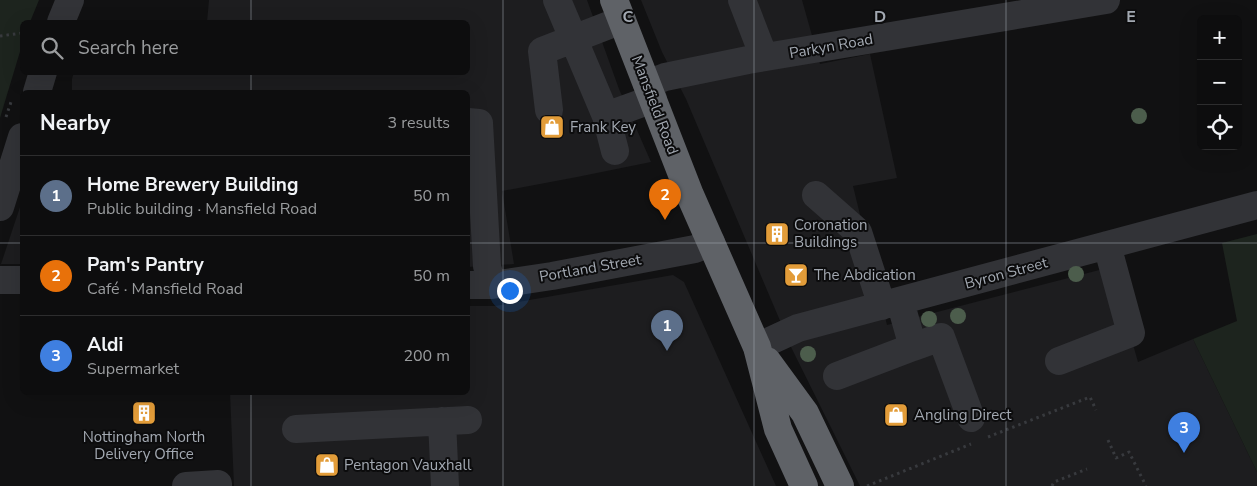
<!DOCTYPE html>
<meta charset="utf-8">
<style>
:root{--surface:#0d0d0e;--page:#1b1b1c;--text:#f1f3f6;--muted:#9a9c9e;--line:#2d2d2e;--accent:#2563eb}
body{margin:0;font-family:"Nunito Sans",sans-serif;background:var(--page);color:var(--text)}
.controls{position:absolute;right:15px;top:15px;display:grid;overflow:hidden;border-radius:8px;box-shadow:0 5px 20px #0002}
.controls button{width:45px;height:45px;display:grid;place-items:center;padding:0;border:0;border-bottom:1px solid var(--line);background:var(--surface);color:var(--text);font:25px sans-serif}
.you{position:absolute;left:509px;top:290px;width:18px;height:18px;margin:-12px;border:4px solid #fff;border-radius:50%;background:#1a73e8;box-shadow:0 0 0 8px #1a73e833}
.badge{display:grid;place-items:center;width:32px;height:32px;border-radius:50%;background:var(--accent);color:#fff;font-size:16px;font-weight:700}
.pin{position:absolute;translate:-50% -41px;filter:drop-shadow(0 1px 2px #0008)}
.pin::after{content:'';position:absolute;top:26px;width:18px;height:15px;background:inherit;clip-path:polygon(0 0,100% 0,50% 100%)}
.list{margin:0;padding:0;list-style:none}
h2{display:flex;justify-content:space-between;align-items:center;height:65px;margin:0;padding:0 20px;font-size:21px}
h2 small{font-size:16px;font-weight:400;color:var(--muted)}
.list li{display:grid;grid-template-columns:32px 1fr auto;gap:15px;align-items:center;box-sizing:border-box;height:80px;padding:0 20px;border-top:1px solid var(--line)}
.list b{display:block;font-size:19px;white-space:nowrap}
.list p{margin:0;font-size:16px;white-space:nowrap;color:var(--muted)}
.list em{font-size:16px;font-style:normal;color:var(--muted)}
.icon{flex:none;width:28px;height:28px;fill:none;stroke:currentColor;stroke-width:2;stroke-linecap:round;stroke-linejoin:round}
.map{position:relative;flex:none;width:1257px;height:486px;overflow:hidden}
.search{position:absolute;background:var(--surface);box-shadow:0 5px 20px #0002;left:20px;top:20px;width:450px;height:55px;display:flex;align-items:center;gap:12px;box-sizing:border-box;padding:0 18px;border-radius:8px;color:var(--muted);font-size:19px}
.panel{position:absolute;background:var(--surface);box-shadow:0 5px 20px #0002;left:20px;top:90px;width:450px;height:305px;border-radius:8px}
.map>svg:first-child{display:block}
.built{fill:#1d1d1f}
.green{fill:#1d241e}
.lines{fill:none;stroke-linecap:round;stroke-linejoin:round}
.path{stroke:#383a3e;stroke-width:3;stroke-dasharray:2.5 4;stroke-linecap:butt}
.minor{stroke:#323337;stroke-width:28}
.highway{stroke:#5f6267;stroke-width:28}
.tree{fill:#4c5d4c}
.grid{fill:none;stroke:#a3a9b2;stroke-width:1;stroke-opacity:0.55}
.labels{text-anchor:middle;stroke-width:4;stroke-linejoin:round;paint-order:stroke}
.street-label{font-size:15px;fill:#a3a9b2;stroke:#0c0c0d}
.poi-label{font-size:15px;fill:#a3a9b2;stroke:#0c0c0d;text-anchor:start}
.grid-label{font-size:16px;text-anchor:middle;font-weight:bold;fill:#a3a9b2;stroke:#0c0c0d;stroke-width:4;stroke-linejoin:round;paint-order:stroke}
</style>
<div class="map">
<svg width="1257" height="486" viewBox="0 0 1257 486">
<rect width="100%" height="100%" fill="#111112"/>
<path class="built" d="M209,0h378l32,89 32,73 -74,15 -75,14 12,73 -46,3v-175h-396v-13l2,-7h394v-50h-261z
M641,0h161l18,64 50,-10 27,124 -44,8 34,139 224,-58 27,95 55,-23 64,133v14h-397l-68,-137 -106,-250 -24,-47z
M22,201v63h-21z
M673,275l11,7 92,204h-542l-4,-93 238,-1v-86h27z"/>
<path class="green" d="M0,0h39l-9,22h-8v23l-22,73z
M1257,234v238l-64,-133 44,-18 -15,-78z"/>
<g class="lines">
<path class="path" d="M0,36l22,-3
M6,117l6,-18
M988,437l102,-40 6,13
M1108,440l8,18 13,-6 17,34
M867,486l104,-42
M1052,486l2,-4 33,-13"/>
<path class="minor" d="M557,0l49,116 9,35
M742,0l22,57
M61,22l9,-22
M647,84l18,-7 83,-17 358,-60
M37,92l6,-20
M549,110l-7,-59 80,-31
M606,116l47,-17
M468,122l11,1 8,143 5,19
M816,195l42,37 24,74
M0,207l22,-70
M0,280h22
M468,285h24l60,-9 143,-27 16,-7
M757,347l41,-19 459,-123
M913,347l28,-10 30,81
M1059,361l72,-28 -24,-88
M837,376l76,-29 -13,-46
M442,421l3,65
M296,429l172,-9
M186,486l32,-2v2"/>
<path class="highway" d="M614,0l76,195 67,152 21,82 26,57
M767,361l38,52 35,73"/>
</g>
<g class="tree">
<circle cx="1139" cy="116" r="8"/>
<circle cx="1076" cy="274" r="8"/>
<circle cx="958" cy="316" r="8"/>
<circle cx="929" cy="319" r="8"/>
<circle cx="808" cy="354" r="8"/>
</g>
<path class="grid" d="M251,0v22M503,0v486M754,0v486M1006,0v486M251,72v20M0,243h22M468,243h789M251,392v94"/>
<defs>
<symbol id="shop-square" viewBox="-11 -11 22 22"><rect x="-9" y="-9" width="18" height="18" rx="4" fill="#e29c39" stroke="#0c0c0d"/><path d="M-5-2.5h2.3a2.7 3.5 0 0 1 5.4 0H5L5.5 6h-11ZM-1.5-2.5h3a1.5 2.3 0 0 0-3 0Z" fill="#fff"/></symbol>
<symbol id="building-square" viewBox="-11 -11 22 22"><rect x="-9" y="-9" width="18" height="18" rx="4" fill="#e29c39" stroke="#0c0c0d"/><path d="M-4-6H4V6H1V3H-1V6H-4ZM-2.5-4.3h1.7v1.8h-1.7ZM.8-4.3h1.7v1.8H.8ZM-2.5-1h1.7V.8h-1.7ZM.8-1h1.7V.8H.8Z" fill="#fff"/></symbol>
<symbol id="bar-square" viewBox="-11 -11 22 22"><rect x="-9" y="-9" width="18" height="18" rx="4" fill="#e29c39" stroke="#0c0c0d"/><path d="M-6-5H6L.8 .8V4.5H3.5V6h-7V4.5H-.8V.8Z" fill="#fff"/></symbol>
</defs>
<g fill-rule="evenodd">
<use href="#shop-square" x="538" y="113" width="28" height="28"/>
<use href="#building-square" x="763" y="220" width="28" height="28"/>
<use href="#bar-square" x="782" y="261" width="28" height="28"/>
<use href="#building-square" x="130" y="399" width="28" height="28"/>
<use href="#shop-square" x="882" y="401" width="28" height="28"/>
<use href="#shop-square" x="313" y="451" width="28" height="28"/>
</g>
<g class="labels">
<g class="street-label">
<text transform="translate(831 46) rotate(-10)" y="5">Parkyn Road</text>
<text transform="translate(655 105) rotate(69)" y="5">Mansfield Road</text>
<text transform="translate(590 268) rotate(-10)" y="5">Portland Street</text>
<text transform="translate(1006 273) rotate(-15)" y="5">Byron Street</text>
</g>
<g class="poi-label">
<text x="570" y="132">Frank Key</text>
<text x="794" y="230">Coronation<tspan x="794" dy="17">Buildings</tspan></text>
<text x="814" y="280">The Abdication</text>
<text x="914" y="420">Angling Direct</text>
<text x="144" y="442" text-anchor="middle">Nottingham North<tspan x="144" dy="17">Delivery Office</tspan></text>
<text x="344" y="470">Pentagon Vauxhall</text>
</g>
</g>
<g class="grid-label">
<text x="628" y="22">C</text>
<text x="880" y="22">D</text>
<text x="1131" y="22">E</text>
</g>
</svg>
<div class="controls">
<button>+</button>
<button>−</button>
<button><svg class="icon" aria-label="locate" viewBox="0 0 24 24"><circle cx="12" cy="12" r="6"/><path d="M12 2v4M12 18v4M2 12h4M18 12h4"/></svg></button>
</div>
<div class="you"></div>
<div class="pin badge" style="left:667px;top:351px;background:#5c6f8a">1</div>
<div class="pin badge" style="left:665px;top:220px;background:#e8710a">2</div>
<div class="pin badge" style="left:1184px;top:453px;background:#3f7fe0">3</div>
<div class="search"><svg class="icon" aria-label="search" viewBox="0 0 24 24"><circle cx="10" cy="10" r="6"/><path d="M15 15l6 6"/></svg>Search here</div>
<section class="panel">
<h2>Nearby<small>3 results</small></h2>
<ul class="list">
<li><span class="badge" style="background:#5c6f8a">1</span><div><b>Home Brewery Building</b><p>Public building · Mansfield Road</p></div><em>50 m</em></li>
<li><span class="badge" style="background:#e8710a">2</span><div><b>Pam's Pantry</b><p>Café · Mansfield Road</p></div><em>50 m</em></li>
<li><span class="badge" style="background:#3f7fe0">3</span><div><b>Aldi</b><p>Supermarket</p></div><em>200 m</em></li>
</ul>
</section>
</div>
